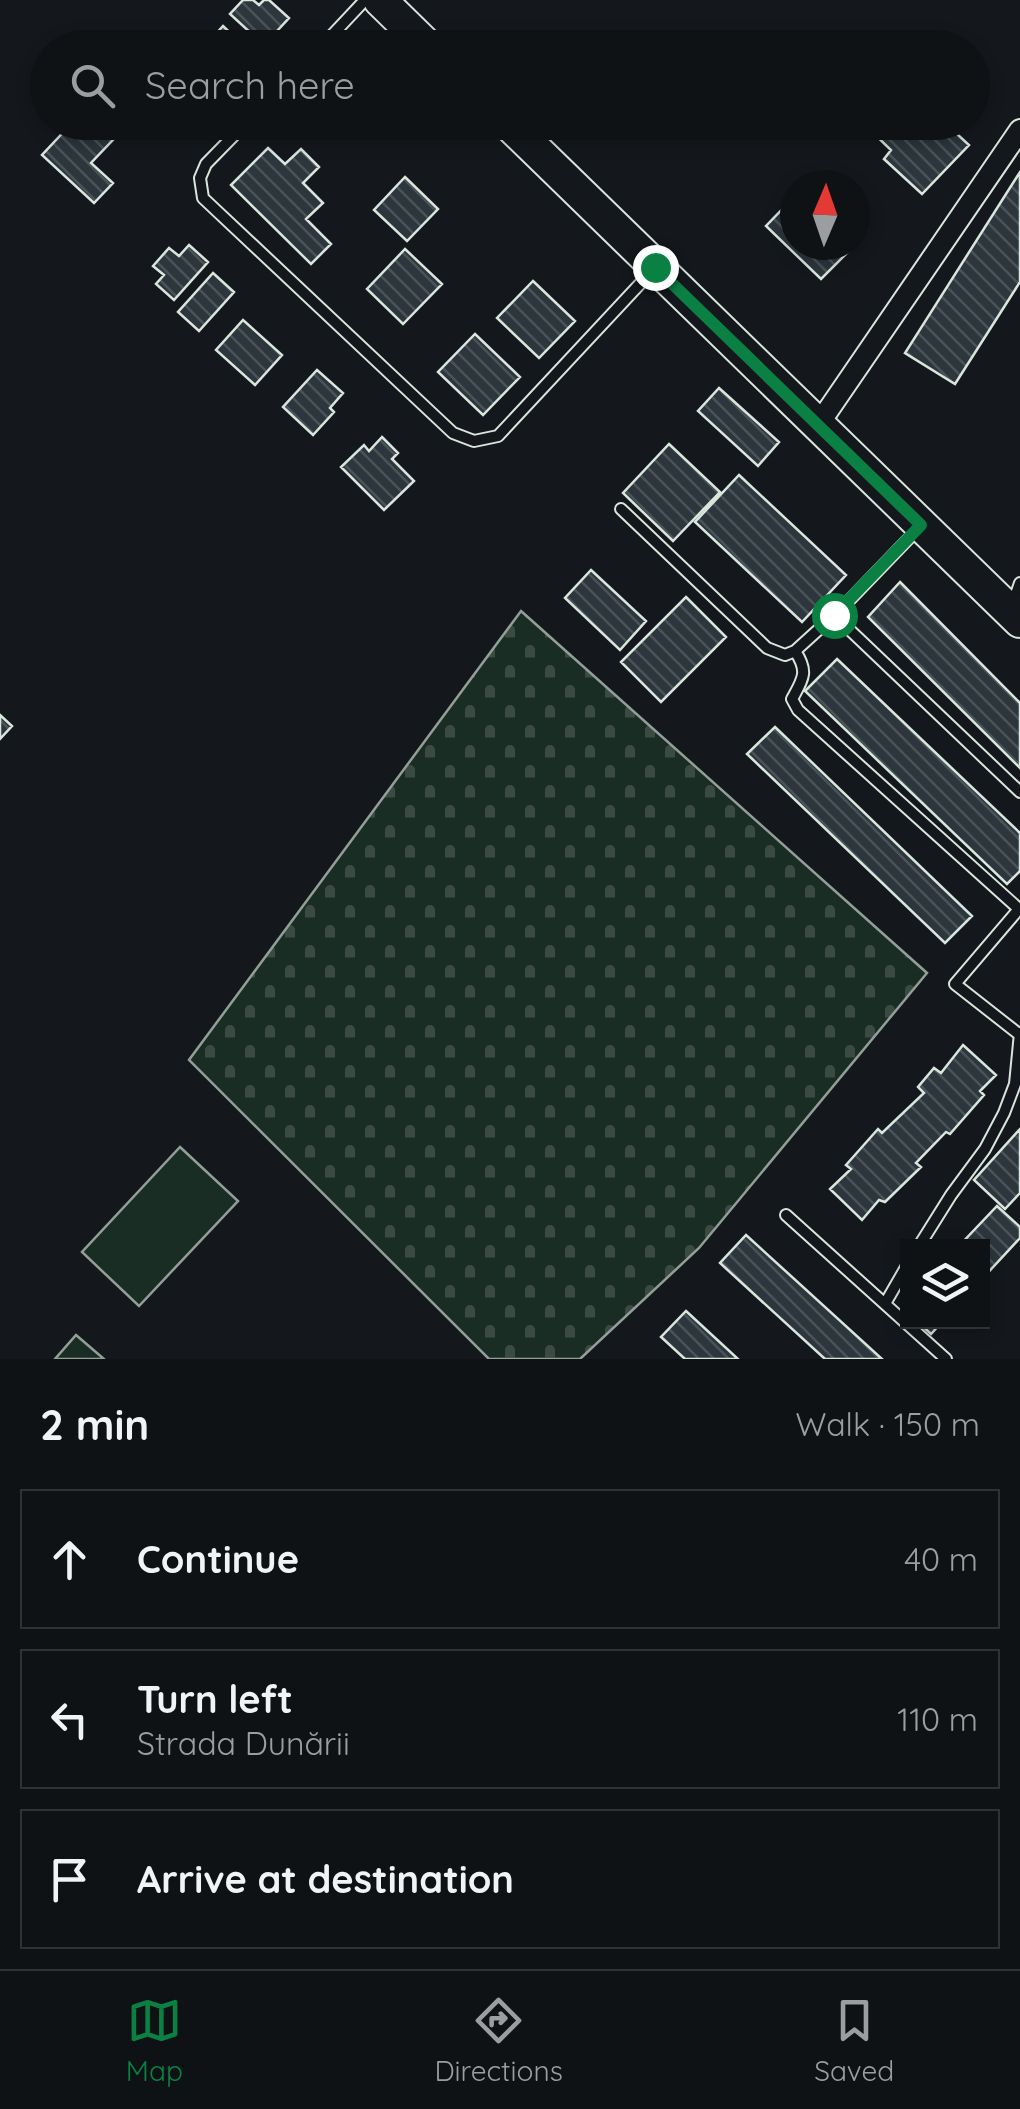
<!DOCTYPE html>
<meta charset="utf-8">
<style>
:root{--surface:#0f1215;--page:#181b1e;--text:#f1f3f6;--muted:#9b9ea0;--line:#2f3234;--accent:#0b8043}
body{margin:0;font-family:Quicksand,sans-serif;background:var(--page);color:var(--text)}
.controls{position:absolute;right:30px;bottom:30px;display:grid;overflow:hidden;border-radius:0px;box-shadow:0 5px 15px #0003}
.controls button{width:90px;height:90px;display:grid;place-items:center;padding:0;border:0;border-bottom:2px solid var(--line);background:var(--surface);color:var(--text);font:50px sans-serif}
.compass{position:absolute;left:780px;top:170px;width:90px;height:90px;border-radius:50%;background:var(--surface);box-shadow:0 5px 15px #0003;rotate:2deg}
.stop{position:absolute;width:30px;height:30px;margin:-22px;border:8px solid #0b8043;border-radius:50%;background:#fff}
.stop.end{background:#0b8043;border-color:#fff;box-shadow:0 2px 10px #0008}
.list{margin:0;padding:0;list-style:none}
h2{display:flex;justify-content:space-between;align-items:center;height:130px;margin:0;padding:0 40px;font-size:42px}
h2 small{font-size:32px;font-weight:400;color:var(--muted)}
.list li{display:grid;grid-template-columns:65px 1fr auto;gap:30px;align-items:center;box-sizing:border-box;height:140px;margin:0 20px 20px;padding:0 20px;border:2px solid var(--line);border-radius:0px}
.list b{display:block;font-size:38px;white-space:nowrap}
.list p{margin:0;font-size:32px;white-space:nowrap;color:var(--muted)}
.list em{font-size:32px;font-style:normal;color:var(--muted)}
.icon{flex:none;width:55px;height:55px;fill:none;stroke:currentColor;stroke-width:2;stroke-linecap:round;stroke-linejoin:round}
.map{position:relative;flex:none;width:1020px;height:1359px;overflow:hidden}
.search{position:absolute;background:var(--surface);box-shadow:0 5px 15px #0003;left:30px;right:30px;top:30px;height:110px;display:flex;align-items:center;gap:25px;box-sizing:border-box;padding:0 35px;border-radius:55px;color:var(--muted);font-size:38px}
.sheet{height:610px;background:var(--surface)}
nav{display:flex;justify-content:space-around;align-items:center;box-sizing:border-box;height:140px;border-top:2px solid var(--line);background:var(--surface);font-size:28px;color:var(--muted)}
nav a{display:grid;justify-items:center;gap:5px}
nav .on{color:var(--accent)}
.map>svg:first-child{display:block}
.grass{fill:#1a2d24;stroke:#939e99;stroke-width:2.5}
.cemetery{fill:url(#cemetery-stones);stroke:#939e99;stroke-width:2.5}
.building{fill:url(#building-back-hatch);stroke:#d8e6dc;stroke-width:2.5}
.lines{fill:none;stroke-linecap:round;stroke-linejoin:round}
.lane-casing{stroke:#d8e6dc;stroke-width:14}
.street-casing{stroke:#d8e6dc;stroke-width:24}
.primary-casing{stroke:#d8e6dc;stroke-width:36}
.lane{stroke:#14181c;stroke-width:10}
.street{stroke:#14181c;stroke-width:20}
.primary{stroke:#14181c;stroke-width:32}
.route{stroke:#0b8043;stroke-width:12}
</style>
<div class="map">
<svg width="1020" height="1359" viewBox="0 0 1020 1359">
<defs>
<pattern id="cemetery-stones" width="16" height="16" patternUnits="userSpaceOnUse" patternTransform="scale(2.5)"><rect width="16" height="16" fill="#1a2d24"/><path d="M2 7V4a2 2 0 0 1 4 0v3zM10 15v-3a2 2 0 0 1 4 0v3z" fill="#3b4b43"/></pattern>
<pattern id="building-back-hatch" width="6" height="6" patternUnits="userSpaceOnUse" patternTransform="scale(2.5)"><rect width="6" height="6" fill="#2c363c"/><path d="M-1 5l2 2M0 0l6 6M5-1l2 2" fill="none" stroke="#4a5358"/></pattern>
</defs>
<rect width="100%" height="100%" fill="#14181c"/>
<path class="grass" d="M180,1147l58,54 -99,105 -57,-54z
M76,1335l28,24h-49z"/>
<path class="cemetery" d="M521,611l406,362 -228,275 -119,111h-91l-300,-299z"/>
<path class="building" d="M243,0h10l6,5 5,-5h5l20,18 -25,27 -34,-31z
M223,26l23,22h-43z
M73,122h57l-39,41 22,20 -19,20 -52,-48z
M862,122h82l25,23 -47,49 -38,-35 7,-9z
M268,148l17,16 16,-15 18,18 -16,16 20,20 -17,16 25,25 -20,20 -80,-79z
M1020,172v110l-65,102 -50,-31z
M405,177l33,32 -31,32 -33,-31z
M795,196v49h54l3,3 -31,31 -55,-53z
M189,245l19,17 -34,38 -18,-16 8,-9 -11,-9 16,-18 10,8z
M405,249l37,35 -39,40 -36,-35z
M213,273l21,19 -35,39 -21,-19z
M533,281l42,40 -36,37 -42,-40z
M243,320l39,35 -27,30 -39,-35z
M475,334l45,43 -37,38 -45,-43z
M317,370l26,23 -13,15 4,4 -21,23 -30,-28z
M719,388l60,54 -21,24 -60,-55z
M382,437l16,16 -6,6 22,22 -30,29 -43,-43 23,-22 5,6z
M669,444l51,48 -47,49 -50,-48z
M739,475l107,100 -44,47 -107,-100z
M591,570l55,51 -26,29 -55,-52z
M900,582l120,121v65l-152,-151z
M686,597l40,40 -65,65 -40,-40z
M837,659l183,174v38l-13,13 -202,-193z
M0,715l12,11 -12,13z
M775,727l197,189 -27,27 -198,-189z
M963,1045l33,30 -16,16 4,4 -34,39 -4,-2 -30,31 5,4 -36,35 -6,-2 -17,20 -32,-31 21,-20 -5,-4 32,-36 4,4 42,-40 -6,-6 16,-19 7,5z
M1020,1129v64l-15,16 -31,-29z
M997,1206l23,21v11l-38,41v-33h-23z
M746,1235l136,124h-57l-105,-96z
M686,1311l52,48h-53l-24,-22z
M918,1322h24l-11,12z"/>
<g class="lines">
<defs>
<path id="lane" d="M320,48l45,-48
M247,122l-41,42 -6,14 3,20 250,235 21,8 24,-5 154,-165
M621,509l146,139 18,7 10,-4 44,-40 78,-81
M1012,606l8,-23
M834,615l186,177
M795,651c14,21 8,28 -3,48l6,11 221,199 -64,75 65,51
M786,1215l160,144
M919,1246l32,-51 34,-46 19,-36 11,-29 5,-51
M886,1302l22,-38"/>
<path id="street" d="M818,425l202,-295"/>
<path id="primary" d="M380,0l49,48
M507,122l513,499"/>
</defs>
<use href="#lane" class="lane-casing"/>
<use href="#street" class="street-casing"/>
<use href="#primary" class="primary-casing"/>
<use href="#lane" class="lane"/>
<use href="#street" class="street"/>
<use href="#primary" class="primary"/>
</g>
<g class="lines">
<path class="route" d="M655,267l266,258 -87,90"/>
</g>
</svg>
<div class="controls">
<button><svg class="icon" aria-label="layers" viewBox="0 0 24 24"><path d="M12 4l9 5-9 5-9-5zM3 14l9 5 9-5"/></svg></button>
</div>
<svg class="compass" viewBox="-18 -18 36 36"><path d="M0-13l5 13h-10z" fill="#e53935"/><path d="M0 13l5-13h-10z" fill="#9b9ea0"/></svg>
<div class="stop" style="left:834px;top:615px"></div>
<div class="stop end" style="left:655px;top:267px"></div>
<div class="search"><svg class="icon" aria-label="search" viewBox="0 0 24 24"><circle cx="10" cy="10" r="6"/><path d="M15 15l6 6"/></svg>Search here</div>
</div>
<section class="sheet">
<h2>2 min<small>Walk · 150 m</small></h2>
<ul class="list">
<li><svg class="icon" aria-label="ahead" viewBox="0 0 24 24"><path d="M12 20V5M6 11l6-6 6 6"/></svg><div><b>Continue</b></div><em>40 m</em></li>
<li><svg class="icon" aria-label="left" viewBox="0 0 24 24"><path d="M17 20v-9H6M10 6l-5 5 5 5"/></svg><div><b>Turn left</b><p>Strada Dunării</p></div><em>110 m</em></li>
<li><svg class="icon" aria-label="arrive" viewBox="0 0 24 24"><path d="M6 21V4h12l-3 4 3 4H6"/></svg><div><b>Arrive at destination</b></div></li>
</ul>
</section>
<nav>
<a class="on"><svg class="icon" aria-label="map" viewBox="0 0 24 24"><path d="M3 6l6-2 6 2 6-2v14l-6 2-6-2-6 2zM9 4v14M15 6v14"/></svg>Map</a>
<a><svg class="icon" aria-label="directions" viewBox="0 0 24 24"><path d="M12 3l9 9-9 9-9-9zM9 14v-3h6M13 9l2 2-2 2"/></svg>Directions</a>
<a><svg class="icon" aria-label="saved" viewBox="0 0 24 24"><path d="M7 4h10v16l-5-4-5 4z"/></svg>Saved</a>
</nav>
